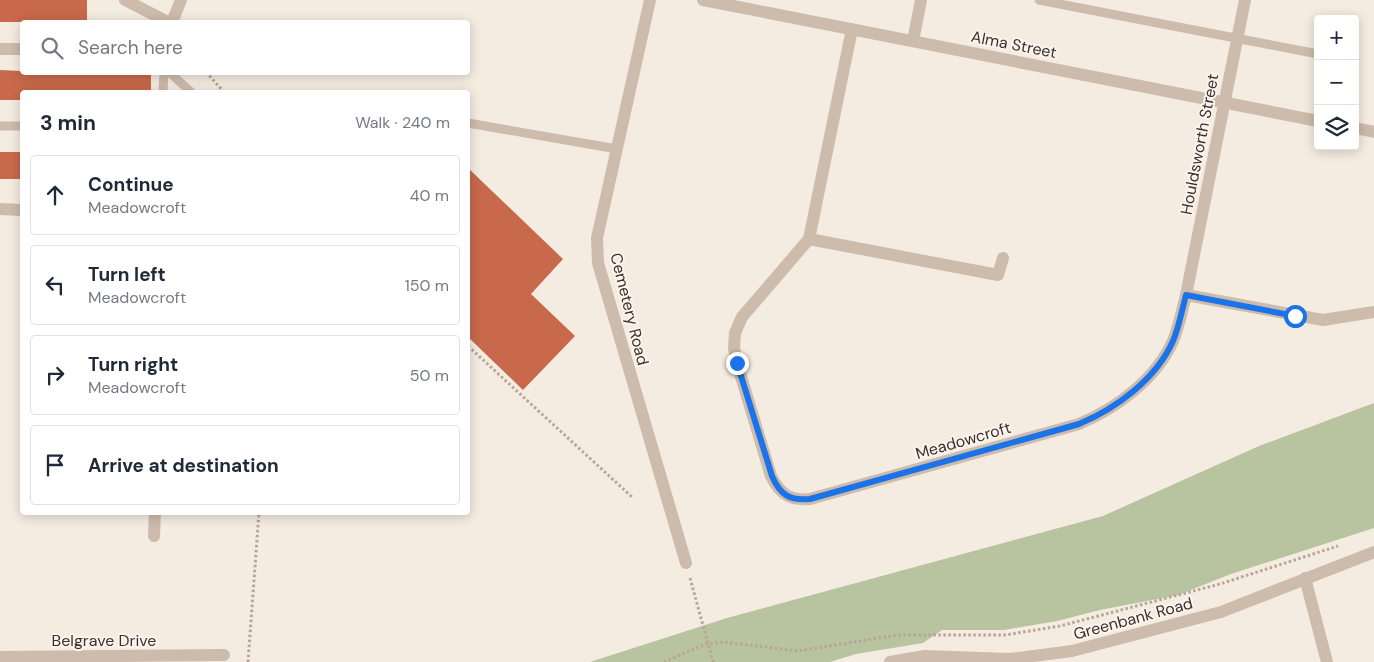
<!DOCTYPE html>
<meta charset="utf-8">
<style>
:root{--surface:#fff;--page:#f6f6f7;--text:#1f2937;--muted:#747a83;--line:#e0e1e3}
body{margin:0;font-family:"DM Sans",sans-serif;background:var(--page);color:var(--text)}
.controls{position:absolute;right:15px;top:15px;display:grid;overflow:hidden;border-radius:5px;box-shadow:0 2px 12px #0003}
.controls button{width:45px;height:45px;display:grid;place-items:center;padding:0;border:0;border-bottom:1px solid var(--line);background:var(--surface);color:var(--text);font:25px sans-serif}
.stop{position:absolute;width:15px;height:15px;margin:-11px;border:4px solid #1a73e8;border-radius:50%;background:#fff}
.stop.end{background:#1a73e8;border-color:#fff;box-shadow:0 1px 5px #0008}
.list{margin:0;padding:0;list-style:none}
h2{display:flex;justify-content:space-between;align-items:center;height:65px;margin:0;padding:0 20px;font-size:21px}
h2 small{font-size:16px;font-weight:400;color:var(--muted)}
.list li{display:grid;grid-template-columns:32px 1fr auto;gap:15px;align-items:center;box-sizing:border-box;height:80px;margin:0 10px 10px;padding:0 10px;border:1px solid var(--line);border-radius:5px}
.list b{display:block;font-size:19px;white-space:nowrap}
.list p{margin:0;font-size:16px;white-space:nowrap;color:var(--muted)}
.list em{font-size:16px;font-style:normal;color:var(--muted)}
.icon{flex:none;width:28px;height:28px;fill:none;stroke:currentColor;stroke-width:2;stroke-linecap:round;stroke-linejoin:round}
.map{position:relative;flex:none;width:1374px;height:662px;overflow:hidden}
.search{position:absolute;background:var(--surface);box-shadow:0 2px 12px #0003;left:20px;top:20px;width:450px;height:55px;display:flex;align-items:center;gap:12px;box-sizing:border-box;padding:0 18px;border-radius:5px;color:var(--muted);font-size:19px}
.panel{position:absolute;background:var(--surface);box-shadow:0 2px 12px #0003;left:20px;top:90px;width:450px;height:425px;border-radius:5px}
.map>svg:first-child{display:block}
.green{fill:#b8c4a0}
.building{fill:#c8694b}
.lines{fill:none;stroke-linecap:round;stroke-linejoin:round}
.path{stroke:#b9a596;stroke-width:3;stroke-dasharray:2.5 2.5;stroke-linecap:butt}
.lane{stroke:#cdbbac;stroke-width:9}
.street{stroke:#cdbbac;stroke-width:12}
.route{stroke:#1a73e8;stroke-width:6}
.labels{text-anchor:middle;stroke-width:4;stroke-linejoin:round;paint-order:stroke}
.street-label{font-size:16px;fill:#3b302b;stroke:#fbf5ee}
</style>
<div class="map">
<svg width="1374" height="662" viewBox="0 0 1374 662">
<rect width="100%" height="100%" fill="#f4ebe1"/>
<path class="green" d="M1374,403v125l-143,46 -53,21 -78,15 -43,11 -53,9h-62l-19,13 -67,11 -26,8h-240l137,-44 376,-102 156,-70z"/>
<path class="building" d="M0,0h87v22h-87z
M0,70l22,1v1l129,1v19h-129v8h-22z
M0,152h22v27h-22z
M468,168l95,91 -32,35 44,42 -52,54 -55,-53z"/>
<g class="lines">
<path class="path" d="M206,72l18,20
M468,346l164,151
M690,578l23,84
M248,662l11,-150
M664,662l42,-18 19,-2 73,9 99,-16h108l55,-9 160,-42 118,-38"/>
<path class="lane" d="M1039,0l279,54
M169,72l22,20
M163,92l1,-20
M468,123l149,26
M0,126h22"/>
<path class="street" d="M125,0l43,22
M650,0l-53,238 1,25 88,300
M703,0l615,121
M172,22l9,-22
M852,29l-43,210 -67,78 -7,16 -1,15 3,15 34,113c9,18 19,25 39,23l269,-75c38,-16 77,-45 94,-83 6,-14 9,-31 13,-46l137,25 51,-8
M913,41l8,-41
M0,49h22
M1355,128l19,4
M0,209l22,1
M809,239l189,36 5,-17
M1186,295l59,-295
M154,536l1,-24
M1305,578l22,84
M0,657l224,-2
M890,662l35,-6 85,3 62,-8 149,-39 153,-60"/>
</g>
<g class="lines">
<path class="route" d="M737,363l35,113c8,19 18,25 38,23l269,-75c38,-16 77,-45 94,-83 6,-14 9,-31 13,-46l109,21"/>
</g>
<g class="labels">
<g class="street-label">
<text transform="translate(1014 44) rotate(11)" y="6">Alma Street</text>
<text transform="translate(1199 144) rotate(-79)" y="6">Houldsworth Street</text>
<text transform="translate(630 309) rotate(76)" y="6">Cemetery Road</text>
<text transform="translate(963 440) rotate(-16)" y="6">Meadowcroft</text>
<text transform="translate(1133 618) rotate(-15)" y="6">Greenbank Road</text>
<text x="104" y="646">Belgrave Drive</text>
</g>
</g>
</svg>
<div class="controls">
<button>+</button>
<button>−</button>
<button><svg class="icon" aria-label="layers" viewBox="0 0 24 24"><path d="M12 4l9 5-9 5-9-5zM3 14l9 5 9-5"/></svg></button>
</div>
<div class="stop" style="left:1295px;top:316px"></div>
<div class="stop end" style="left:737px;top:363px"></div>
<div class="search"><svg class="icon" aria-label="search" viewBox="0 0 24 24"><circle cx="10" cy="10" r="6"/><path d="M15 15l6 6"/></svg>Search here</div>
<section class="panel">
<h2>3 min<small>Walk · 240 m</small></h2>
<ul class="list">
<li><svg class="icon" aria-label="ahead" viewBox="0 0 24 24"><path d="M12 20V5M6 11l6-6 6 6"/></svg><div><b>Continue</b><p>Meadowcroft</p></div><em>40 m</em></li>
<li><svg class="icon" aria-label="left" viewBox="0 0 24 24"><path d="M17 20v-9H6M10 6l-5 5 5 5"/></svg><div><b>Turn left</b><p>Meadowcroft</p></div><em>150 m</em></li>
<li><svg class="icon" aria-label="right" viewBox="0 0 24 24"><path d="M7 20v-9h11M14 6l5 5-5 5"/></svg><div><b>Turn right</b><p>Meadowcroft</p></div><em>50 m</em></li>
<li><svg class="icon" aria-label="arrive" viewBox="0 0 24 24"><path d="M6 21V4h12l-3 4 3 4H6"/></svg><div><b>Arrive at destination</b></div></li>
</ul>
</section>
</div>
